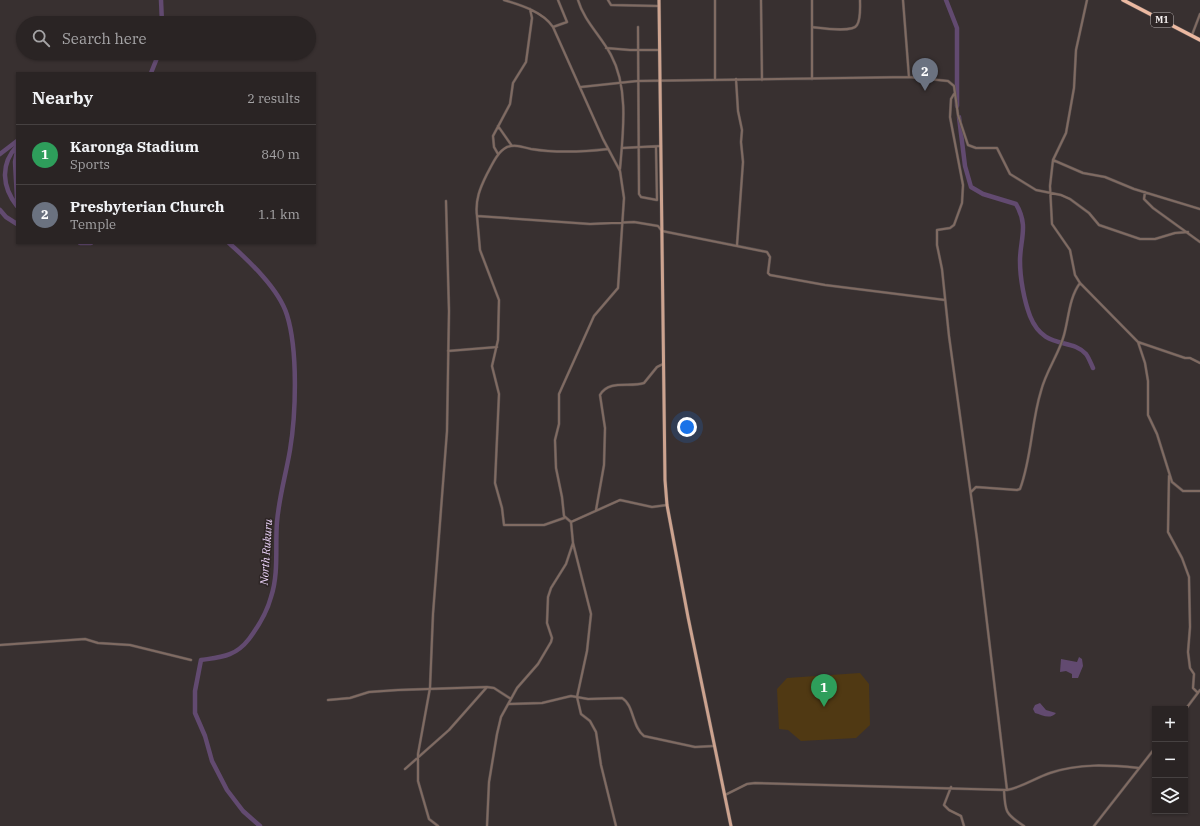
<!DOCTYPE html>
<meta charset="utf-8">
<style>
:root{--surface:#2a2424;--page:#322c2c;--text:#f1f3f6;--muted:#a5a4a6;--line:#464141;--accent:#5cc7e8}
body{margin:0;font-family:"IBM Plex Serif",serif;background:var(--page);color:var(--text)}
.controls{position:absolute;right:12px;bottom:12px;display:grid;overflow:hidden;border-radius:0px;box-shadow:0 1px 3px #0004}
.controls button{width:36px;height:36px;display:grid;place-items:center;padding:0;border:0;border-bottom:1px solid var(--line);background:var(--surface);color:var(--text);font:20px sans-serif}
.you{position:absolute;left:687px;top:427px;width:14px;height:14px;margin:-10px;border:3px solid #fff;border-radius:50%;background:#1a73e8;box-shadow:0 0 0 6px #1a73e833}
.badge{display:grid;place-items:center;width:26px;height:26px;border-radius:50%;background:var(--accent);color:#fff;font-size:13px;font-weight:700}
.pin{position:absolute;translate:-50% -33px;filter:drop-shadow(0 1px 2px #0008)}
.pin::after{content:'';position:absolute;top:21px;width:14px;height:12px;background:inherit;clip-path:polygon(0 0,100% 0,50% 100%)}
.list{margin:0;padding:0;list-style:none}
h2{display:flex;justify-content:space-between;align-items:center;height:52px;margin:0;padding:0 16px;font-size:17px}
h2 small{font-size:13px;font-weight:400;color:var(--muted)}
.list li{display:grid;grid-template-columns:26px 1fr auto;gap:12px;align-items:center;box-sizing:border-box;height:60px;padding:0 16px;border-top:1px solid var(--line)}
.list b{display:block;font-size:15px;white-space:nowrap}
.list p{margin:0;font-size:13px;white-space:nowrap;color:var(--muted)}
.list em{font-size:13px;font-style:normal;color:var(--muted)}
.icon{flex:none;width:22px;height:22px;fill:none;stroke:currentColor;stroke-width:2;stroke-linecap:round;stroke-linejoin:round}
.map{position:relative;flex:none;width:1200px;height:826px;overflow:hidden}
.search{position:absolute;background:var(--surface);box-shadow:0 1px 3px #0004;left:16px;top:16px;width:300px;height:44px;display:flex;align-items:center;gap:10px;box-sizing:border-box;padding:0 14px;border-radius:22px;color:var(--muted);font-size:15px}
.panel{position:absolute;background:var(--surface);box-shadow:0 1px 3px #0004;left:16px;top:72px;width:300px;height:172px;border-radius:0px}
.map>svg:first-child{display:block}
.green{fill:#503913}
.water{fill:#624a70}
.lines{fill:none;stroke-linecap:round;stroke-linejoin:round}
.river{stroke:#624a70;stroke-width:4.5}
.street-casing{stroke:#564e4e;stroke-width:3}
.primary-casing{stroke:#564e4e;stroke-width:4}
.highway-casing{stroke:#564e4e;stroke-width:4.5}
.street{stroke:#806b62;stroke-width:2}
.primary{stroke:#cda38f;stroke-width:3}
.highway{stroke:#ecb9a1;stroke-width:3.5}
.labels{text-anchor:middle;stroke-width:3.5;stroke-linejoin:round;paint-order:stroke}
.shield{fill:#2e2626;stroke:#b8b2b2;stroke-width:1}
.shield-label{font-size:9px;font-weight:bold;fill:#f3eeee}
.water-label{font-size:11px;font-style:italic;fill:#eed5fc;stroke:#2e2626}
</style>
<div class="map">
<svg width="1200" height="826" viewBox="0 0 1200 826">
<rect width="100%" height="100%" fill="#383030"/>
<path class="green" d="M860,673l9,11 1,41 -14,13 -55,3 -13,-11 -9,-1 -2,-40 10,-11z"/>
<path class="water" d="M1079,657l3,2 1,7 -5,12h-6v-4l-6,-3 -6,1 1,-13 16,3z
M1040,703l6,7 10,3c-6,7 -14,2 -21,0l-2,-4 2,-4z"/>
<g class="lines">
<path class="river" d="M161,0l1,23
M946,0l11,28v78
M151,73l8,-20
M959,117l6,49 6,21 12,7 33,10c13,22 4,35 4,57 0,17 4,39 10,55 14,35 41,21 56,38 3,4 5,10 7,14
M17,146c-17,18 -15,41 0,60
M17,151l-2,11 2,36
M0,154l17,-13
M0,210l6,7 11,7
M80,243h11
M229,243c20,18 50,46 58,72 11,35 9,99 3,135 -4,24 -11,47 -13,72 -2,24 2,51 -6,75 -4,15 -13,30 -22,42 -14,18 -28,18 -48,21l-6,31v22l10,23 7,25 15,29 16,21 17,15"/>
<defs>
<path id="street" d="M504,0c17,5 39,12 49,27l50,112 17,32 4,27 -6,90 -24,28 -35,78v30l-4,16 1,28 6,29 2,19 7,6 2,21 18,71 -4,37 -10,46 4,17 9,7 6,11 5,33 15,61
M578,0c6,21 23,36 33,55 18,33 12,78 9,114
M608,0l3,5 47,1
M715,0v79
M761,0l1,80
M812,0v79
M903,0l6,77
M1087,0l-11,50 -2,38 -8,45 -13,27 30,13 22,4 29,12 66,20
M553,27l14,-5 -9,-22
M638,27l1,167 2,3 16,3 -1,-53
M812,27c9,1 41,6 45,-2 4,-6 3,-18 3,-25
M1192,35l8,-21
M606,48l24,2h29
M736,79l2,32 4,19 -1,12 2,20 -6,83
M581,87l56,-6 272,-4 39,4 6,5 4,29 10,30 8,3h21l13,26 26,16 25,5 9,4 19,14 10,12 41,14h15l20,-6 13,-1
M954,94l-3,5 -1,18 13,68 -1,18 -8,22 -4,3 -13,2v15l5,24 7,67 28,203 30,251
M498,126l14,20
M622,148l39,-2
M498,154l-4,-7 -1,-11 17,-32 3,-21 13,-21 6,-44 -2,-9
M1053,160l-3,26 2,38 18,26 5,25 5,8 58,59 7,21 3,18v34l9,19 15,48 11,9h17
M1145,192l-1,7 9,9 47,34
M477,216c-2,-16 3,-28 10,-42 5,-9 10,-22 20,-27 8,-3 16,0 24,2 25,4 51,3 77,0
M1138,342l47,16h5l10,5
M448,351l49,-4
M1169,476l-1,56 14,26 7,19 1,50 -2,25 2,16 4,6 -1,14 5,5
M971,492l5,-5 41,3 3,-1c12,-32 11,-66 21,-98 5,-20 18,-37 23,-56 5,-18 5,-37 16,-52
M596,510l8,-45 1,-37 -5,-33c9,-16 30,-7 44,-12l13,-16 6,-3
M564,518l-20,7h-40l-2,-17 -7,-25 4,-89 -7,-28 6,-26 1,-40 -19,-50 -3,-34 113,8 44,-2 24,4 4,5 105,21 3,5 -2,16 2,2 55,10 120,15
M571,522l49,-22 32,7 15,-2
M0,645l85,-6 13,4 32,2 61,15
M328,700l22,-2 19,-6 29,-2 89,-3
M509,704l33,-1 29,-7 17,3 34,-1c12,7 10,29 22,38l51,11 19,-1
M1185,710l15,-20
M405,769l44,-39 38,-43 7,1 17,11
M951,787l-7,18 5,5 12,6 3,10
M1004,790c1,21 1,24 20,36
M725,795l22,-11 8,-1 252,7c16,-3 28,-12 43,-17 29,-10 59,-8 89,-5
M438,826l-9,-7 -11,-38v-27l12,-66 3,-74 14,-183 2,-120 -3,-110
M487,826l2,-44 8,-48 4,-17 16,-29 21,-24 13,-22 1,-4 -5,-15 1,-26 3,-9 15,-24 7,-21
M1094,826l61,-78"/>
<path id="primary" d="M659,0l6,480 2,25 21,112 43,209"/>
<path id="highway" d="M1123,0l77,40"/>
</defs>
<use href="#street" class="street-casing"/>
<use href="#primary" class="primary-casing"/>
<use href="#highway" class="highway-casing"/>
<use href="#street" class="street"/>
<use href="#primary" class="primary"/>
<use href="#highway" class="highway"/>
</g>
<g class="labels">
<rect class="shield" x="1151" y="13" width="22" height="14" rx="3"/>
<g class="shield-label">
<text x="1162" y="23">M1</text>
</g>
<g class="water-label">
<text transform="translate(266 552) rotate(-86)" y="4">North Rukuru</text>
</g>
</g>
</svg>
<div class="controls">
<button>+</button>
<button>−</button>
<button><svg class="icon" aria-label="layers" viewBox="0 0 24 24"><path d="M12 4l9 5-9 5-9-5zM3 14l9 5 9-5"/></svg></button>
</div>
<div class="you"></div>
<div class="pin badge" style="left:824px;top:707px;background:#2e9e5b">1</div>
<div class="pin badge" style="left:925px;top:91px;background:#6b7280">2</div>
<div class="search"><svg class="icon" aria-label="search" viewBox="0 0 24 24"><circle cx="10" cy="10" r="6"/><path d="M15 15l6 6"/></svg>Search here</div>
<section class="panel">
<h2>Nearby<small>2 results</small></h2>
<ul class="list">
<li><span class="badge" style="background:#2e9e5b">1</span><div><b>Karonga Stadium</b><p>Sports</p></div><em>840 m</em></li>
<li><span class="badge" style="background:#6b7280">2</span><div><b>Presbyterian Church</b><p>Temple</p></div><em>1.1 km</em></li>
</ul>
</section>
</div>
